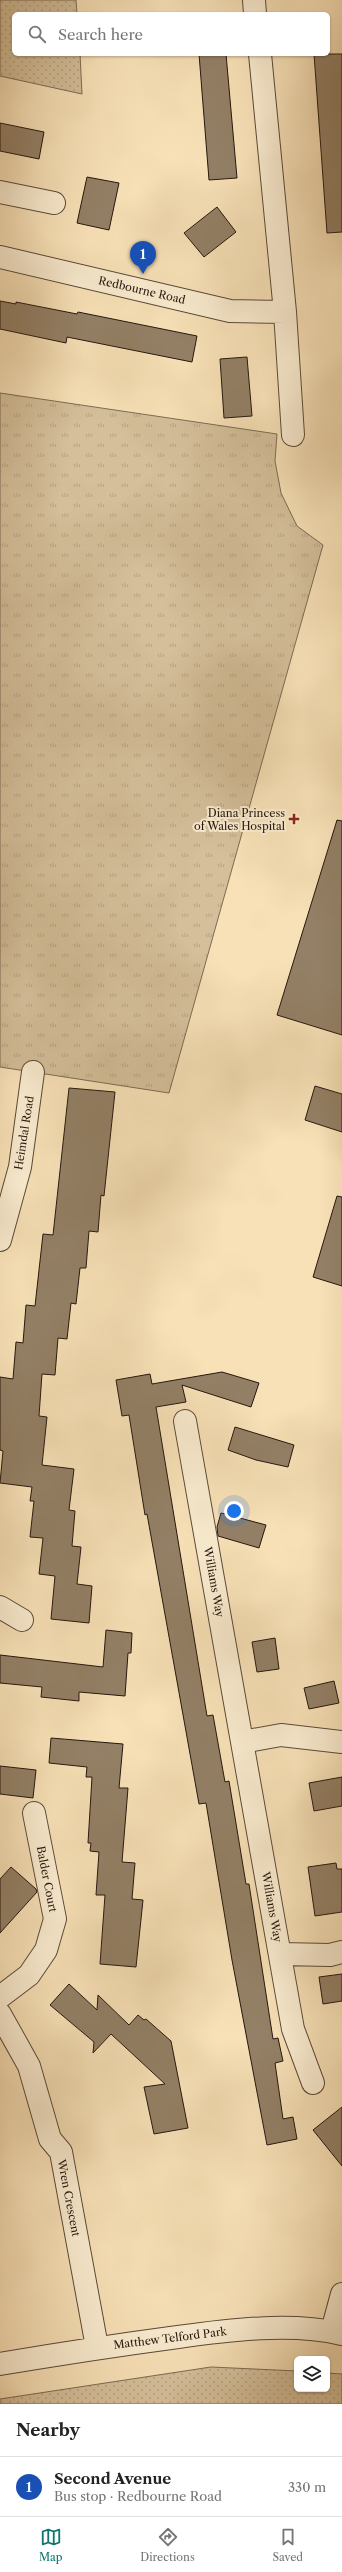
<!DOCTYPE html>
<meta charset="utf-8">
<style>
:root{--surface:#fff;--page:#f2f2f2;--text:#222;--muted:#767676;--line:#e0e0e0;--accent:#0f766e}
body{margin:0;font-family:"Libre Caslon Text",serif;background:var(--page);color:var(--text)}
.controls{position:absolute;right:12px;bottom:12px;display:grid;overflow:hidden;border-radius:6px;box-shadow:0 1px 3px #0004}
.controls button{width:36px;height:36px;display:grid;place-items:center;padding:0;border:0;border-bottom:1px solid var(--line);background:var(--surface);color:var(--text);font:20px sans-serif}
.you{position:absolute;left:234px;top:1511px;width:14px;height:14px;margin:-10px;border:3px solid #fff;border-radius:50%;background:#1a73e8;box-shadow:0 0 0 6px #1a73e833}
.badge{display:grid;place-items:center;width:26px;height:26px;border-radius:50%;background:var(--accent);color:#fff;font-size:13px;font-weight:700}
.pin{position:absolute;translate:-50% -33px;filter:drop-shadow(0 1px 2px #0008)}
.pin::after{content:'';position:absolute;top:21px;width:14px;height:12px;background:inherit;clip-path:polygon(0 0,100% 0,50% 100%)}
.list{margin:0;padding:0;list-style:none}
h2{display:flex;justify-content:space-between;align-items:center;height:52px;margin:0;padding:0 16px;font-size:17px}
h2 small{font-size:13px;font-weight:400;color:var(--muted)}
.list li{display:grid;grid-template-columns:26px 1fr auto;gap:12px;align-items:center;box-sizing:border-box;height:60px;padding:0 16px;border-top:1px solid var(--line)}
.list b{display:block;font-size:15px;white-space:nowrap}
.list p{margin:0;font-size:13px;white-space:nowrap;color:var(--muted)}
.list em{font-size:13px;font-style:normal;color:var(--muted)}
.icon{flex:none;width:22px;height:22px;fill:none;stroke:currentColor;stroke-width:2;stroke-linecap:round;stroke-linejoin:round}
.map{position:relative;flex:none;width:342px;height:2404px;overflow:hidden}
.search{position:absolute;background:var(--surface);box-shadow:0 1px 3px #0004;left:12px;right:12px;top:12px;height:44px;display:flex;align-items:center;gap:10px;box-sizing:border-box;padding:0 14px;border-radius:6px;color:var(--muted);font-size:15px}
.sheet{height:112px;background:var(--surface)}
nav{display:flex;justify-content:space-around;align-items:center;box-sizing:border-box;height:56px;border-top:1px solid var(--line);background:var(--surface);font-size:11px;color:var(--muted)}
nav a{display:grid;justify-items:center;gap:2px}
nav .on{color:var(--accent)}
.map>svg:first-child{display:block}
.grass{fill:url(#grass-dots);stroke:#7c6b54}
.park{fill:url(#park-tufts);stroke:#7c6b54}
.building{fill:#938066;stroke:#25170f}
.lines{fill:none;stroke-linecap:round;stroke-linejoin:round}
.minor-casing{stroke:#5a4a39;stroke-width:24}
.minor{stroke:#faecd0;stroke-width:22}
.poi-dot{fill:#8f2418;stroke:#faecd0;stroke-width:1.5}
.labels{text-anchor:middle;stroke-width:4;stroke-linejoin:round;paint-order:stroke}
.street-label{font-size:11px;fill:#25170f;stroke:#faecd0}
.poi-label{font-size:11px;fill:#25170f;stroke:#faecd0;text-anchor:end}
</style>
<div class="map">
<svg width="342" height="2404" viewBox="0 0 342 2404">
<defs>
<pattern id="grass-dots" width="8" height="8" patternUnits="userSpaceOnUse"><rect width="8" height="8" fill="#d4bf9a"/><path d="M2 2h.1M6 6h.1" fill="none" stroke="#b6a384" stroke-width="1.8" stroke-linecap="round"/></pattern>
<pattern id="park-tufts" width="24" height="20" patternUnits="userSpaceOnUse"><rect width="24" height="20" fill="#d4bf9a"/><path d="M3 7l-1-3M5 7V3M7 7l1-3M15 17l-1-3M17 17v-4M19 17l1-3" fill="none" stroke="#b6a384"/></pattern>
</defs>
<rect width="100%" height="100%" fill="#f8e1b7"/>
<filter id="stains"><feTurbulence type="fractalNoise" baseFrequency=".005" numOctaves="4"/><feColorMatrix values="0 0 0 0 .2 0 0 0 0 .09 0 0 0 0 .02 0 0 0 .5 -.17"/></filter>
<radialGradient id="worn" r=".72"><stop offset=".6" stop-color="#630" stop-opacity="0"/><stop offset="1" stop-color="#630" stop-opacity=".3"/></radialGradient>
<path class="grass" d="M0,0h76l1,14h-63v40h66l2,40 -82,-18z
M211,2367l86,4v18h30v-16l15,1v30h-342v-5z"/>
<path class="park" d="M0,393l277,41 -2,27 6,32 16,33 26,19 -154,548 -169,-26z"/>
<path class="building" d="M199,54h27l11,124 -28,2z
M314,54h28v178l-15,1z
M0,123l44,9 -5,27 -39,-8z
M87,177l32,6 -10,47 -32,-7z
M217,207l19,25 -32,25 -20,-24z
M0,301l16,3v-2l61,12 1,-2 119,24 -5,26 -125,-25 -1,6 -66,-14z
M247,357l5,59 -28,2 -4,-59z
M337,820l5,1v214l-65,-20z
M315,1086l27,8v38l-37,-12z
M69,1088l46,4 -11,104 -3,-1 -3,37 -9,-1 -3,37h-6l-4,36 -5,-1 -4,36 -9,-1 -3,37 -13,-1 -3,42 8,1 -5,48 32,4 -5,41 6,1 -3,35 9,1 -4,37 15,2 -3,37 -38,-4 4,-43 -16,-2 4,-36 -13,-1 4,-36h-4l2,-14 -32,-4 3,-32 -3,-1v-73l13,2 3,-37 7,1 3,-38 9,1 8,-72 10,1z
M337,1196l5,1v89l-29,-9z
M222,1372l37,11 -8,24 -69,-22 4,17 -30,5 51,309 6,-1 12,67 4,-1 17,103h3l24,155 5,-1 5,23 -8,2 8,56 10,-2 4,22 -30,6 -35,-185 -26,-157 -7,1 -52,-290 -2,1 -16,-100 -7,1 -6,-36 34,-6 2,10z
M235,1427l59,18 -6,22 -32,-7 -28,-10z
M221,1513l45,12 -7,23 -41,-12 -1,-9z
M106,1630l26,3 -1,20h-3l-3,43 -46,-4v9l-38,-4 1,-10 -42,-4v-28l103,12z
M275,1638l4,31 -22,3 -5,-30z
M334,1681l5,22 -30,6 -5,-21z
M51,1738l72,6 -4,44h9l-6,74 13,1 -3,36 11,1 -7,67 -36,-3 5,-69h-9l3,-43 -9,-1 1,-8h-3l4,-66h-6l1,-10 -38,-4z
M0,1766l36,4 -3,28 -33,-4z
M342,1777v29l-28,5 -5,-28z
M336,1863l1,6h5v43l-27,4 -7,-49z
M11,1867l25,22 1,3 -37,41v-54z
M342,1974v27l-19,3 -4,-27z
M69,1984l28,26 1,-15 31,30 9,-10 6,5 2,-1 25,22 17,87 -34,6 -10,-47 21,-3 -54,-50 -18,19 1,-11 -44,-37z
M342,2107v59l-29,-36z"/>
<g class="lines">
<defs>
<path id="minor" d="M254,0l1,14
M260,54l25,258 8,123
M0,192l54,11
M0,257l230,54 55,1
M0,1240l20,-73 13,-95
M185,1421l108,608 20,54
M0,1607l22,13
M242,1742l39,-7 61,7
M281,1954l49,1 12,-3
M0,1997l29,-22 17,-25 9,-31 -21,-106
M0,2014l29,52 21,73 11,13 36,195
M332,2331l10,-37
M0,2364c59,-10 118,-19 178,-27 51,-7 113,-15 164,-3"/>
</defs>
<use href="#minor" class="minor-casing"/>
<use href="#minor" class="minor"/>
</g>
<path class="poi-dot" d="M292 813h4v4h4v4h-4v4h-4v-4h-4v-4h4z"/>
<g class="labels">
<g class="street-label">
<text transform="translate(142 290) rotate(13)" y="4">Redbourne Road</text>
<text transform="translate(24 1133) rotate(-81)" y="4">Heimdal Road</text>
<text transform="translate(214 1582) rotate(80)" y="4">Williams Way</text>
<text transform="translate(47 1879) rotate(79)" y="4">Balder Court</text>
<text transform="translate(272 1907) rotate(80)" y="4">Williams Way</text>
<text transform="translate(69 2198) rotate(79)" y="4">Wren Crescent</text>
<text transform="translate(170 2338) rotate(-7)" y="4">Matthew Telford Park</text>
</g>
<g class="poi-label">
<text x="285" y="817">Diana Princess<tspan x="285" dy="13">of Wales Hospital</tspan></text>
</g>
</g>
<rect width="100%" height="100%" filter="url(#stains)"/>
<rect width="100%" height="100%" fill="url(#worn)"/>
</svg>
<div class="controls">
<button><svg class="icon" aria-label="layers" viewBox="0 0 24 24"><path d="M12 4l9 5-9 5-9-5zM3 14l9 5 9-5"/></svg></button>
</div>
<div class="you"></div>
<div class="pin badge" style="left:143px;top:274px;background:#1a4fb4">1</div>
<div class="search"><svg class="icon" aria-label="search" viewBox="0 0 24 24"><circle cx="10" cy="10" r="6"/><path d="M15 15l6 6"/></svg>Search here</div>
</div>
<section class="sheet">
<h2>Nearby<small></small></h2>
<ul class="list">
<li><span class="badge" style="background:#1a4fb4">1</span><div><b>Second Avenue</b><p>Bus stop · Redbourne Road</p></div><em>330 m</em></li>
</ul>
</section>
<nav>
<a class="on"><svg class="icon" aria-label="map" viewBox="0 0 24 24"><path d="M3 6l6-2 6 2 6-2v14l-6 2-6-2-6 2zM9 4v14M15 6v14"/></svg>Map</a>
<a><svg class="icon" aria-label="directions" viewBox="0 0 24 24"><path d="M12 3l9 9-9 9-9-9zM9 14v-3h6M13 9l2 2-2 2"/></svg>Directions</a>
<a><svg class="icon" aria-label="saved" viewBox="0 0 24 24"><path d="M7 4h10v16l-5-4-5 4z"/></svg>Saved</a>
</nav>
